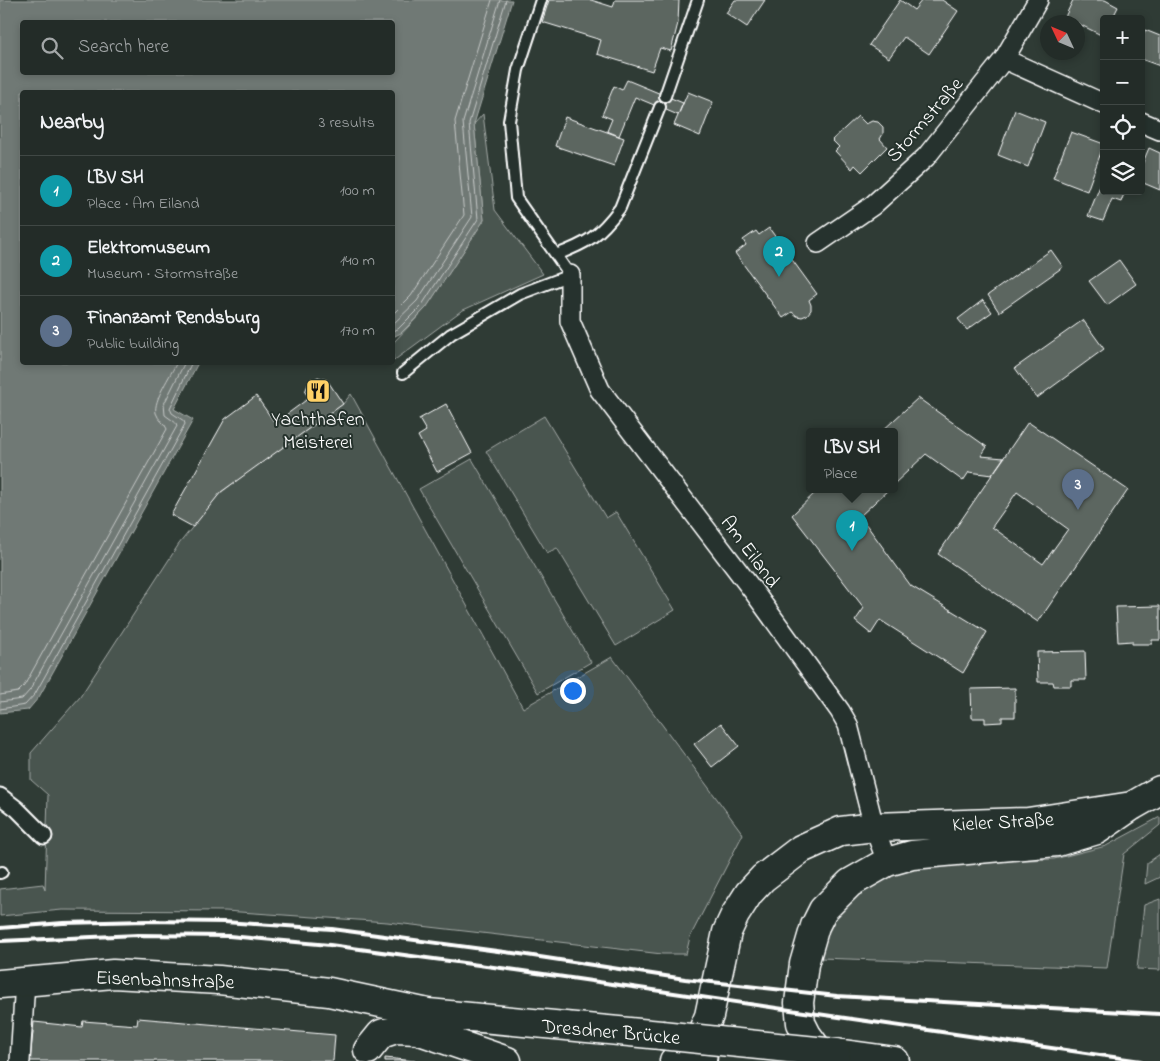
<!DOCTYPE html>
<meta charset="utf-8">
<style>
:root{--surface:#232c28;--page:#2f3834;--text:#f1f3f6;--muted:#a3a7a8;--line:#404845;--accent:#1a73e8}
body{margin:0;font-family:"Indie Flower",sans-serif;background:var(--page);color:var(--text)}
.controls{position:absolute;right:15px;top:15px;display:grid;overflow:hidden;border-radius:5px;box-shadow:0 2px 8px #0003}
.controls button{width:45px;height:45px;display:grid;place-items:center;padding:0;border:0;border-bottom:1px solid var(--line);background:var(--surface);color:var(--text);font:25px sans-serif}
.compass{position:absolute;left:1040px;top:15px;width:45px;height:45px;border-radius:50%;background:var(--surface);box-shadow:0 2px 8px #0003;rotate:314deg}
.you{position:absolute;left:572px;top:690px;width:18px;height:18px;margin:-12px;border:4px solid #fff;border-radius:50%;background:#1a73e8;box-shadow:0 0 0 8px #1a73e833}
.badge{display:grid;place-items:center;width:32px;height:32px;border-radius:50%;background:var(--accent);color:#fff;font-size:16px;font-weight:700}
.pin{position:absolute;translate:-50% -41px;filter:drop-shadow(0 1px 2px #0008)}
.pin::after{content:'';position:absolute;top:26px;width:18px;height:15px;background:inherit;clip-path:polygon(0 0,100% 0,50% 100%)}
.popup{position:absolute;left:806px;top:428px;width:92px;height:65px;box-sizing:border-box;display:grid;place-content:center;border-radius:5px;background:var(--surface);filter:drop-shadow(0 1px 4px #0005);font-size:16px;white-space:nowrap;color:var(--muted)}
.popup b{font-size:19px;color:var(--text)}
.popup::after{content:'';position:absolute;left:50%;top:100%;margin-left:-10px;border:10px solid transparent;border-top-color:var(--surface)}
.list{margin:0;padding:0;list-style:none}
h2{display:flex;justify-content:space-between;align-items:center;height:65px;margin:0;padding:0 20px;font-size:21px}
h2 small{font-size:16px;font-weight:400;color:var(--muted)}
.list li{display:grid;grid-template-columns:32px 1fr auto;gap:15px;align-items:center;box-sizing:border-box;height:70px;padding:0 20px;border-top:1px solid var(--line)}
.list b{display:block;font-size:19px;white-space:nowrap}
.list p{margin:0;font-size:16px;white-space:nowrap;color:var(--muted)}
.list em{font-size:16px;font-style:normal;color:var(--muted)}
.icon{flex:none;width:28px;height:28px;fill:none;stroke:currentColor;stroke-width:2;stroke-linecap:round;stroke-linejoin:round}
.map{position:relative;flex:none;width:1160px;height:1061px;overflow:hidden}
.search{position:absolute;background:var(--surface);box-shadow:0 2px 8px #0003;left:20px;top:20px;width:375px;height:55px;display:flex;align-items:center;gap:12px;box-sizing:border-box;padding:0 18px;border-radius:5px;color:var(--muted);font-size:19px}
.panel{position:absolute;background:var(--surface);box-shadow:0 2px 8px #0003;left:20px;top:90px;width:375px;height:275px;border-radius:5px}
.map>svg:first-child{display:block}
.green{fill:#4a544f;stroke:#a4aaa7}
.water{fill:#707975;stroke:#a9afac;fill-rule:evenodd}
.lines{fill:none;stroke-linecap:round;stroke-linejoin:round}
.shore{stroke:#c6c9c8;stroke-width:1}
.building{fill:#5b6661;stroke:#fff;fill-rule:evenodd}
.service-casing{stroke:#fff;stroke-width:14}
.pedestrian-casing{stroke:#fff;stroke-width:19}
.minor-casing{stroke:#fff;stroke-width:22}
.tertiary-casing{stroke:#fff;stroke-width:28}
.secondary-casing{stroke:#fff;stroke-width:31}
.service{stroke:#26332d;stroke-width:10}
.pedestrian{stroke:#26332d;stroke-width:15}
.minor{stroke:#26332d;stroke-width:19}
.tertiary{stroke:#26332d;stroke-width:24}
.secondary{stroke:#26332d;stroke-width:28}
.rail{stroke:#fff;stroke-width:4}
.secondary-bridge-casing{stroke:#fff;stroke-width:31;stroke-linecap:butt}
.secondary-bridge{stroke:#26332d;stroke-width:28}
.labels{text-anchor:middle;stroke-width:4;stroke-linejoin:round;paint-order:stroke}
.street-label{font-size:20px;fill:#fff;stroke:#26332d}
.poi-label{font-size:20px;fill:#fff;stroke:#26332d}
</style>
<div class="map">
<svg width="1160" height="1061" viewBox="0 0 1160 1061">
<rect width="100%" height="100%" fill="#2f3b35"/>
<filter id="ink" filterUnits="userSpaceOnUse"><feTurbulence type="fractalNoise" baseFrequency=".02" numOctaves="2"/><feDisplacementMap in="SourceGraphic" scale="10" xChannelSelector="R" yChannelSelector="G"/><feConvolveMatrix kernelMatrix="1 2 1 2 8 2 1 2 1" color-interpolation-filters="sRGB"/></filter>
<g filter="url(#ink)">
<path class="green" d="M483,114l12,96 48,64 -82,37 -65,48 -3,1v-17l33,-35 58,-88 -10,-96z
M351,394l172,314 89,-51 131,177 -53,103 -4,17h-24l-275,-32 -162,-11 -163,-1 -62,6v-27l43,-5 2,6 3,-95 -17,-15v-27l49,-56 99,-153 40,-50 33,-25 91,-65z
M544,416l62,102 10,-6 59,98 -59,36 -59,-98 -10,5 -61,-102z
M472,459l119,203 -53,31 -119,-204z
M1160,817v8l-36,29 -17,114 -287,-10v-12l8,-25 21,-20 29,-20 21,-9 52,-9 103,-4 52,-13z
M1160,854v23l-15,7 2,-21z
M1160,899v71l-23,-1 7,-64z"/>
<path class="water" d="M0,0h512l-38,124 10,96 -58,88 -25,25 -8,4 -1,-245h-370v270l176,1 -24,46 19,11 -154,277 -11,13 -28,3zM22,22h370v50h-370z"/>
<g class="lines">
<path class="shore" d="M392,315l19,-19 53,-81 -9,-94 37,-121
M392,325l25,-24 55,-84 -9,-95 37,-122
M392,331l6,-2 24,-24 56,-86 -9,-96 37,-123
M0,695l18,-3 6,-6 143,-257c-2,-6 -9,-9 -11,-16 -3,-13 15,-38 21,-51
M0,702l22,-3 8,-9 147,-264 -1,-3 -11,-8 -1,-11 21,-42
M0,709l25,-4 10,-11 150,-270 -1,-3 -12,-8 -2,-5 22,-46"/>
</g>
<path class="building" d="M549,0h42l22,7 2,-7h64l-1,23 -7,28 -11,-3 -8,23 -55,-17 4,-14 -59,-18z
M735,0h30l-18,27 -21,-14z
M900,0l14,10 8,-10h20l16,11 -29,43 -25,-17 -15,21 -20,-13z
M1073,0h32l13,7 -6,12h-8l-1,17 -38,-19z
M1145,30l15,6v30l-19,-7v-20z
M627,80l56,23 -5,12 -43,-18 -16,39 -12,-5 5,-12 -10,-4 12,-29 8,4z
M688,92l25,10 -13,34 -26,-11z
M1015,110l30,12 -17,45 -30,-12z
M858,116l8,8 6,-3 6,1 5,5v7l-3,5 7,8 -25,25 -7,-7 -3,4 -17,-18 4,-4 -7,-7z
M565,117l59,21 -10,28 -59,-20z
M1071,132l33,12 -17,47 -34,-13z
M1149,148l11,5v37l-19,-8v-15z
M1102,181l2,1v9h21l-4,11 -9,-3 -9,22 -15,-5z
M769,228l48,66 -8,6 2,5v5l-4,5 -5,2 -5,-1 -5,-4 -9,6 -48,-65 11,-8 -3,-5 13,-9 3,4z
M1051,250l12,17 -64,45 -11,-17z
M1119,260l17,24 -29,21 -18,-24z
M983,300l9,12 -25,18 -9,-11z
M1083,320l21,29 -67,49 -22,-30z
M318,377l9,3 16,24 -122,88 -28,35 -22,-12 54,-96 31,-23 19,27 34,-25 -4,-6 4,-10z
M918,398l69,49 -6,9 23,2 -12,17 -23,-3 -6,9 -37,-27 -32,30v-52h-13z
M446,404l26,49 -35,19 -19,-36 8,-5 -7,-12z
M1028,422l100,68 -90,132 -100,-68zM1017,492l51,37 -25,35 -51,-37z
M818,490h70l-28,26 51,70 76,46 -24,41 -83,-53 -9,14 -16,-13 9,-13 -72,-93z
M1160,606v34h-8v4h-20v-3l-14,1 -2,-35z
M1085,651l1,29h-15v6h-17l-1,-4h-15l-1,-30z
M1015,688v29h-13v5l-17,1v-5h-13l-1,-29z
M721,723l18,23 -27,21 -18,-23z
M138,1018l197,17 -2,26h-303l4,-39 48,5 1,-6 54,4z
M385,1058l31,3h-31z"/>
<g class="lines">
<defs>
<path id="service" d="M665,96l33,-96
M556,255c32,-12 43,-19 64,-47l40,-101
M403,373l48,-39 69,-40 50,-19 -54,-77 -7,-77 9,-51 23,-70
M0,873l2,-1"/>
<path id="pedestrian" d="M0,796l17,13 27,27"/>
<path id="minor" d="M1004,59l100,45
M1141,122l19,8
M818,243l54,-37 54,-49 78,-98 34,-59
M570,275v46l30,69 154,202 86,119 8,14 26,102 13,35
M20,1061l5,-80"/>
<path id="tertiary" d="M704,1061l4,-41"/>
<path id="secondary" d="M0,984l113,-10 106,6 110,12 99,21 233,22
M368,1050l13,-16 15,-5 21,1 90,31
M836,1053l59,8
M674,1061l20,-18 9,-13 6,-14 18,-84 8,-17 14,-22 14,-15 38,-29 40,-18 33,-4 154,-5 104,-16
M826,1061l-19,-26 -6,-12 -2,-20 5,-39 11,-38 8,-16 27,-27 37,-21 25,-7 145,-13 40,-12 35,-24 28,-16"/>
</defs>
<use href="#service" class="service-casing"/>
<use href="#pedestrian" class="pedestrian-casing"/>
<use href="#minor" class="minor-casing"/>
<use href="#tertiary" class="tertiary-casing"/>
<use href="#secondary" class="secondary-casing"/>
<use href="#service" class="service"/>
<use href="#pedestrian" class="pedestrian"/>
<use href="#minor" class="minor"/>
<use href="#tertiary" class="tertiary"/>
<use href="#secondary" class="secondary"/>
<path class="rail" d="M0,928l63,-5 84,-2 77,1 108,7 188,25 165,25 152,17 323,18
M0,941l138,-6 91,1 101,9 186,25 625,91"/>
<defs>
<path id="secondary-bridge" d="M661,1035l175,18"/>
</defs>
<use href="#secondary-bridge" class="secondary-bridge-casing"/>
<use href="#secondary-bridge" class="secondary-bridge"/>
</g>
</g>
<defs>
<symbol id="restaurant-square" viewBox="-11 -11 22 22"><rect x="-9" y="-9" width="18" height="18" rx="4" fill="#ffd166" stroke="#26332d"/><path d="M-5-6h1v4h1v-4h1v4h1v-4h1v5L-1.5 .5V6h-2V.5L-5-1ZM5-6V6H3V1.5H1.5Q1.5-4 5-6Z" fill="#111"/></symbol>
</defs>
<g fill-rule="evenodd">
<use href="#restaurant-square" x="304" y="377" width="28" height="28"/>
</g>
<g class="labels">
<g class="street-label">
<text transform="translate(924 119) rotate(-49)" y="7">Stormstraße</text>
<text transform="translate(751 551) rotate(53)" y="7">Am Eiland</text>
<text transform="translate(1003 821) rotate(-3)" y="7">Kieler Straße</text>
<text transform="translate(165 979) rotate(2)" y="7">Eisenbahnstraße</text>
<text transform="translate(611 1031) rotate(5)" y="7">Dresdner Brücke</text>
</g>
<g class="poi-label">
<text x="318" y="425">Yachthafen<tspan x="318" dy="23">Meisterei</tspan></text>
</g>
</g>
</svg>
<div class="controls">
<button>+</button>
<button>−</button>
<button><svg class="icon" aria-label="locate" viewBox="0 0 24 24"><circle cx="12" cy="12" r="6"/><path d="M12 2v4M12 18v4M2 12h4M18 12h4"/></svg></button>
<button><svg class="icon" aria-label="layers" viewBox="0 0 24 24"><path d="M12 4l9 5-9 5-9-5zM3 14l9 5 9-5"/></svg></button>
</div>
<svg class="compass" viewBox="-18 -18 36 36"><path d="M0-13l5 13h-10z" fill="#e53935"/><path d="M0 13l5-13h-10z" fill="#a3a7a8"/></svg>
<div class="you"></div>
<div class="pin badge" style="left:852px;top:551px;background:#0f9aa8">1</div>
<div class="popup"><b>LBV SH</b>Place</div>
<div class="pin badge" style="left:779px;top:277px;background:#0f9aa8">2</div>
<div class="pin badge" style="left:1078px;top:510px;background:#5c6f8a">3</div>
<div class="search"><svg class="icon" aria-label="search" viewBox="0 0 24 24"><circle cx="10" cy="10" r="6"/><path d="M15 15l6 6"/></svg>Search here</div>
<section class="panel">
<h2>Nearby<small>3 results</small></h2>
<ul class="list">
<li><span class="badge" style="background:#0f9aa8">1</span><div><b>LBV SH</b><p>Place · Am Eiland</p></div><em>100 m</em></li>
<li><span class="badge" style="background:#0f9aa8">2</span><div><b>Elektromuseum</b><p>Museum · Stormstraße</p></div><em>140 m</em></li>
<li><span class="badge" style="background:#5c6f8a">3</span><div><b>Finanzamt Rendsburg</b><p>Public building</p></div><em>170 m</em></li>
</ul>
</section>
</div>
